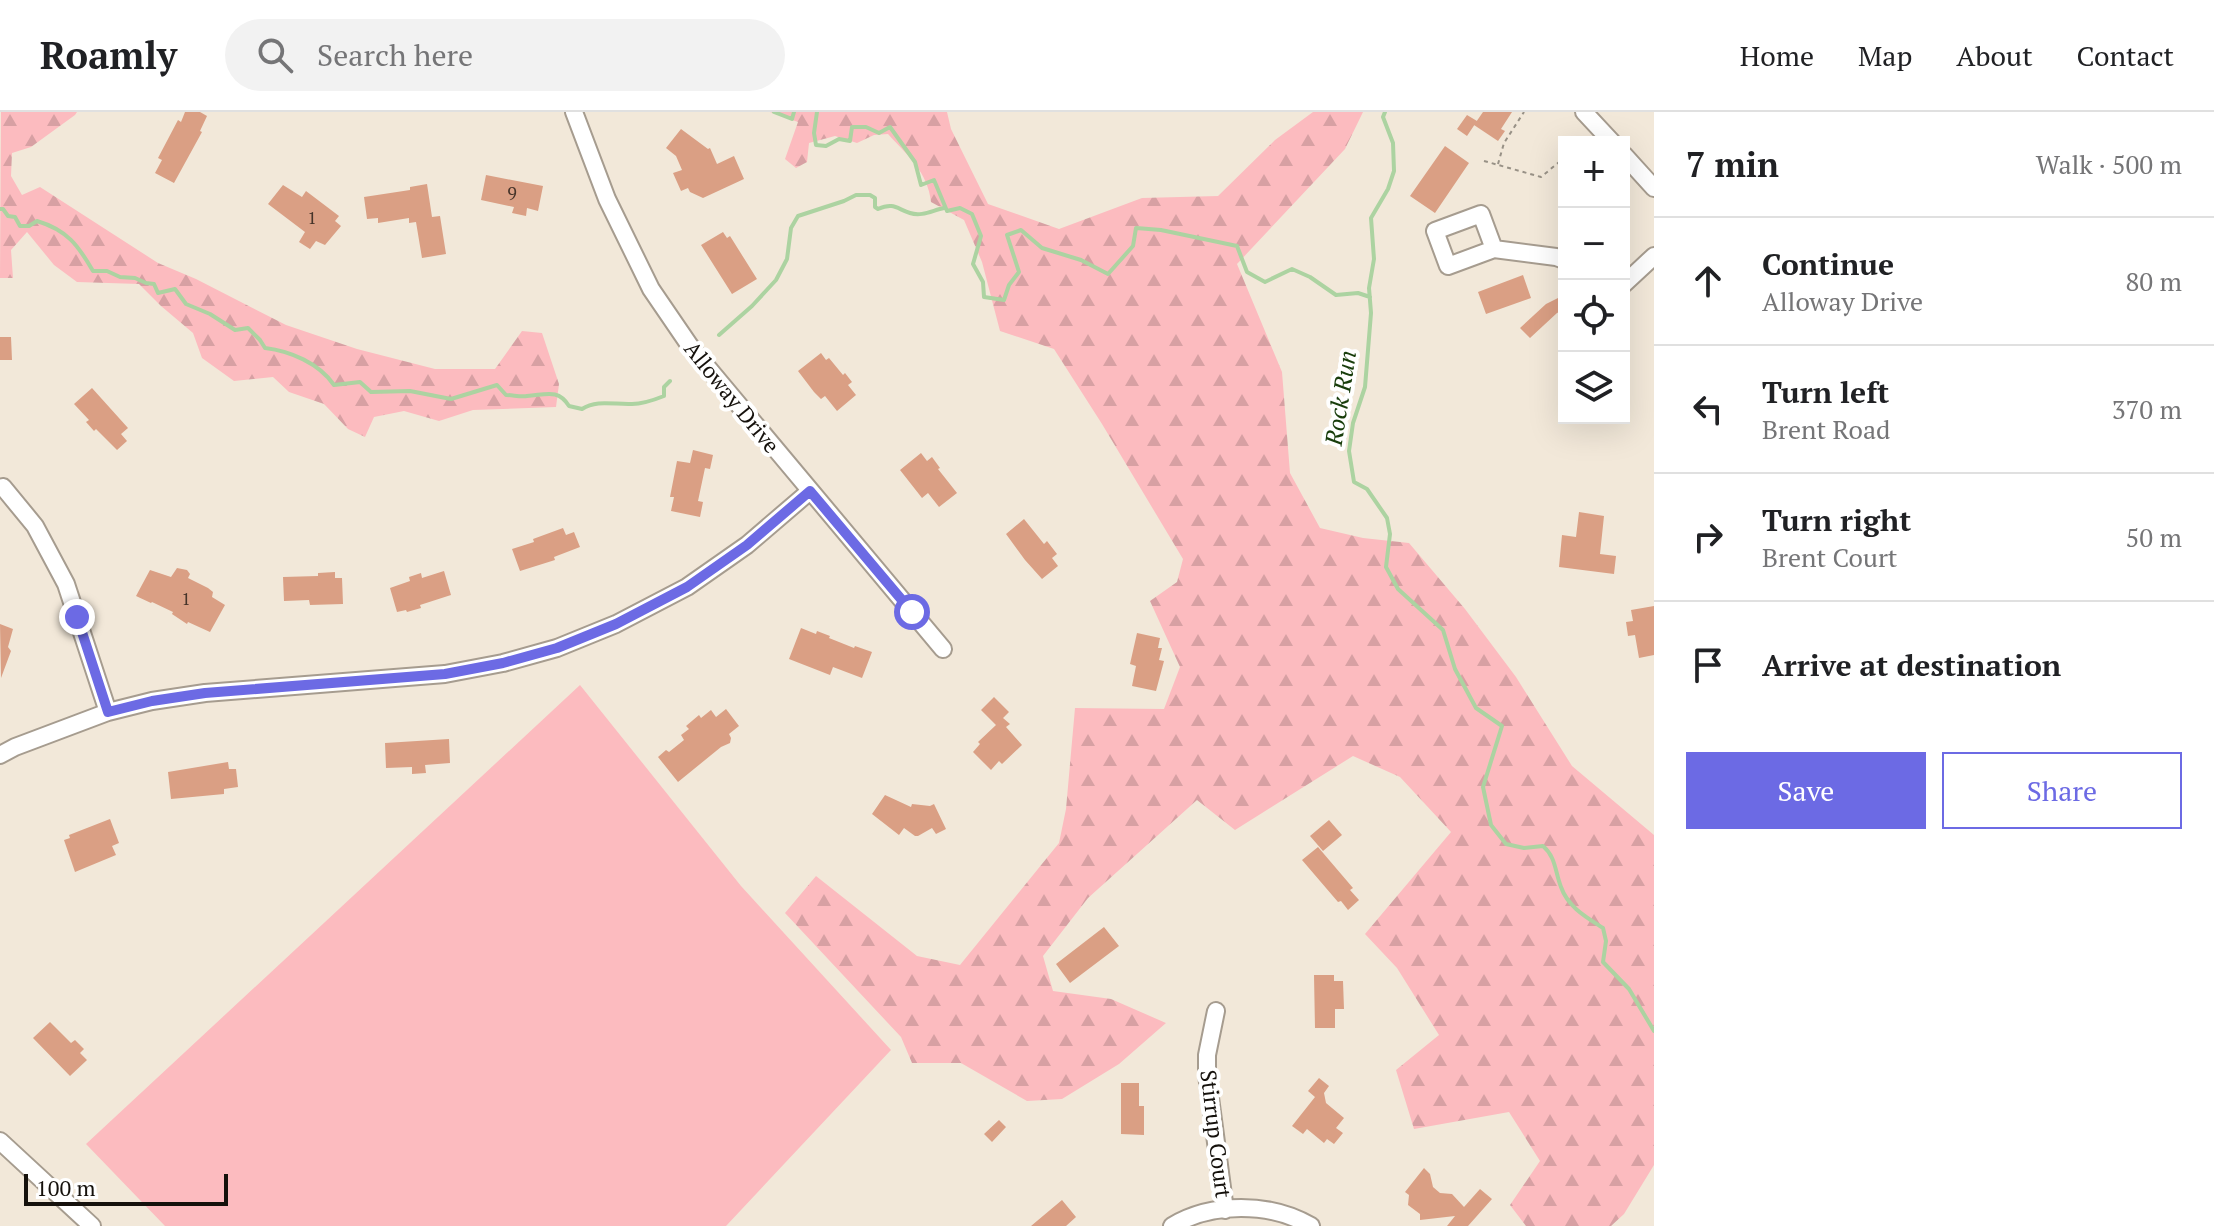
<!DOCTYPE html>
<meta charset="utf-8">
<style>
:root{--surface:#fff;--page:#f2f2f2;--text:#202124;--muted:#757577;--line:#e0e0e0;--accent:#6c6ae4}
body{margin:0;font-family:"PT Serif",serif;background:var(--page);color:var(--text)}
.controls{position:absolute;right:24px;top:24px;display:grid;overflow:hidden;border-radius:0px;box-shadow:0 8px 32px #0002}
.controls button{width:72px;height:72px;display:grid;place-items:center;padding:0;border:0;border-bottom:2px solid var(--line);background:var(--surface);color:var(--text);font:40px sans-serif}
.scale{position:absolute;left:24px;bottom:20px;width:204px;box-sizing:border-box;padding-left:8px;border:4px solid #15110c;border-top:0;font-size:22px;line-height:28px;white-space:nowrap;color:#15110c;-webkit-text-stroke:6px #fff;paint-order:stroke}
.stop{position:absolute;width:24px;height:24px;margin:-18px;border:6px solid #6c6ae4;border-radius:50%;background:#fff}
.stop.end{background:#6c6ae4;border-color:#fff;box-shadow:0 2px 8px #0008}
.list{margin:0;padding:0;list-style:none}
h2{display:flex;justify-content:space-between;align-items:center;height:104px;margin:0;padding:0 32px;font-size:34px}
h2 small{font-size:26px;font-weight:400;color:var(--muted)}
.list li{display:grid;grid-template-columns:52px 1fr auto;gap:24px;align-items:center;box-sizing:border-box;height:128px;padding:0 32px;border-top:2px solid var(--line)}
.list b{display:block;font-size:30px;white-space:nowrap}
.list p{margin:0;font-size:26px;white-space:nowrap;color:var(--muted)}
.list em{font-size:26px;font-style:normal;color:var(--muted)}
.actions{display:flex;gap:16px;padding:24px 32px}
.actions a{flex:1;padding:18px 0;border:2px solid var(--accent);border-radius:0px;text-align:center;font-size:28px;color:var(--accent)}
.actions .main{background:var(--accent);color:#fff}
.icon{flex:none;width:44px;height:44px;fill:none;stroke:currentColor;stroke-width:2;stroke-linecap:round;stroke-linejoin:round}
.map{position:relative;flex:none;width:1654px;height:1114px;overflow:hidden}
header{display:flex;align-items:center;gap:48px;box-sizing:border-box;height:112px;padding:0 40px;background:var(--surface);border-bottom:2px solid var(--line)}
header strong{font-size:38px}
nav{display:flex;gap:44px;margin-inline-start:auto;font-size:28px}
.search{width:560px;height:72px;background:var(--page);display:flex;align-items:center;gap:20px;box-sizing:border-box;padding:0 28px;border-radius:44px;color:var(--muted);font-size:30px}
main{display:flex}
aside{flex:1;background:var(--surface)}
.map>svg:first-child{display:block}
.green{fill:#fcbbbf}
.forest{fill:url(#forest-firs)}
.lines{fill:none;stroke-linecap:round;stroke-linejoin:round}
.stream{stroke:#acd3a1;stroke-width:4}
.building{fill:#da9f84}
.minor-casing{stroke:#a69c8f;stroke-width:20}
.path{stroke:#989186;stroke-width:2;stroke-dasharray:4 4;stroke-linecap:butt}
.minor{stroke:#fff;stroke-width:16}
.route{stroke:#6c6ae4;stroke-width:10}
.labels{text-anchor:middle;stroke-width:8;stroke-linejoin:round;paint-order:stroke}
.number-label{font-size:18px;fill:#46342a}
.street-label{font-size:22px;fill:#15110c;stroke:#fff}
.water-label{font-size:24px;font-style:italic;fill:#183d0b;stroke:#fff}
</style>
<header>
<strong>Roamly</strong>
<div class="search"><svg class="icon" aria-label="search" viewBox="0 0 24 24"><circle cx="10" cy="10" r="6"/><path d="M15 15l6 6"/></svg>Search here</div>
<nav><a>Home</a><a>Map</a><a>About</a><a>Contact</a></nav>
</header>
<main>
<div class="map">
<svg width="1654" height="1114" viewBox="0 0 1654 1114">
<defs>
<pattern id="forest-firs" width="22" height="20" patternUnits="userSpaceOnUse" patternTransform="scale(2)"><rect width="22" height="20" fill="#fcbbbf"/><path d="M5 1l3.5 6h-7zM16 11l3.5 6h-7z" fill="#d7a0a3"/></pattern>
</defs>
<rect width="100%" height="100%" fill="#f2e8d9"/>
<path class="green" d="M580,573l161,201 150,164 -165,176h-561l-79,-82z"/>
<path class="forest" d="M1,0h76l-2,3 -44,32 -19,6 -1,23 11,19 18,-8 118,76 38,16 90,46 71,24 78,20h60l27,-38 20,2 17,51 -3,23 -83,3 -34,11 -35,-10 -30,6 -9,20 -17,-8 -24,-25 -35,-12 -16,-15 -39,4 -32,-23 -9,-25 -32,-27 -22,-22 -62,-2 -23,-17 -27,-33 -16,18 2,28h-13z
M770,0h177l4,17 37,75 71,25 83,-31 76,-2 57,-56 38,-28h50l-18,37 -108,115 45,108 8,101 30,55 43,10 46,5 56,66 51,68 56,89 82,69v330l-30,49 -13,12h-85l-16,-21 30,-44 -31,-49 -95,17 -18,-59 43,-35 -42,-67 -32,-34 86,-102 -51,-55 -47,-21 -118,74 -38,-30 -109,98 -45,58 10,35 58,8 55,24 -47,41 -57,35 -35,2 -66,-38h-49l-11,-26 -116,-124 31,-37 101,80 43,9 99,-122 7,-34 9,-101 89,1 16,-42 -30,-66 27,-19 6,-23 -81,-135 -48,-75 -54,-18 -18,-69 -18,-42 -33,-18c-3,-30 -24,-47 -43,-68l-14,1 -17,8 -22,-7 -26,7 -2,19 -11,6 -11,-9 13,-37z"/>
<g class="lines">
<path class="stream" d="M774,0l18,7 2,-7
M817,0l-3,21 2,12 10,1 13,-7 11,2 2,-14h14l13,6 11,-6 25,35 6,23 13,-5 13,31 13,-3 12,6 9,22 -8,28 10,18 1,15 20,3 5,-15 10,-13 -12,-37 14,-5 21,18 39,12 27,14 25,-28 3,-18 25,2 76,16 10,26 18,10 27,-13 18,8 26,18 22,-2 12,4
M1385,0l-2,5 10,26 1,28 -6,18 -17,29 3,41 -5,29 2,25 -6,74 -12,36 -4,28 5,31 13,7 20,29 3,16 -4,33 12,22 45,41 12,39 21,39 26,18 -19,61 8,38 15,19 18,4 19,-2c13,11 12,26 18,41 7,20 25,30 42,41l3,13 -3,21 26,27 25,42
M0,97h3l5,7 7,1 5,9h9l8,-5c30,9 41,24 56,50h14l13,6 15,1 11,5 8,1 4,9 17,-4 11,15 24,10 25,16 13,-2 12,12 5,8c25,3 54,15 69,37l26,-3 11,10 39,-1 41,8 46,-14 9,10c7,0 14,2 21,1 18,-1 31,-8 42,10l13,3c15,-10 33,-4 50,-5 11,0 22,-4 32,-8v-9l6,-6
M719,223l33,-29 24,-26 11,-21 4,-31 7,-12 46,-15 12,-6h14l5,3v9l3,2c16,-7 19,0 32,4 12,4 23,-3 34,-5"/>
</g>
<path class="building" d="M185,0h15l7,4 -7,15 2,1 -28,51 -19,-10 7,-13 -4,-2 20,-38 3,2z
M1483,0h29l-11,17 4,2 -7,10 -24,-16z
M1467,3l10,6 -10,15 -10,-7z
M681,17l27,20 2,-1 7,16 17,-8 10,23 -41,19 -13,-6 -2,-4 -7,3 -8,-18 9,-3 -6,-14 -10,-8z
M1445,34l24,17 -34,50 -25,-17z
M486,63l57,11 -5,25 -11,-3 -1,8 -14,-3 2,-6 -33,-7z
M427,72l5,33 8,-1 6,38 -24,4 -6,-36 -7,1v-5l-31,5v-5l-11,1 -3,-22 46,-7v-3z
M283,73l19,12 4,-6 33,25 -4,5 6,5 -16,19 -9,-4 -6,8 -11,-7 6,-10 -37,-28z
M723,120l4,6 3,-2 27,43 -25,15 -31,-49z
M1523,163l8,23 -45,16 -8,-22z
M1564,183v15l-7,3 -27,25 -10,-10 26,-24z
M0,225h11l1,23h-12z
M821,241l5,7 3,-2 14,17 2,-2 7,9 -4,3 8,10 -19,16 -12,-15 -4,3 -7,-7 -16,-21z
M92,276l36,40 -7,6 6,7 -10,9 -21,-21 -2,2 -8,-9 3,-2 -15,-16z
M693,338l20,5 -3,14 -5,-1 -7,33 5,1 -3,15 -29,-6 3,-14h-4l7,-36 13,2z
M921,341l6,8 5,-4 8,11 -2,1 19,24 -18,14 -11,-14 -6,5 -22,-28z
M1579,400l25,4 -4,38 16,2 -2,18 -55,-7 3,-32 14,2z
M1024,407l20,25 3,-3 10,13 -5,4 6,8 -16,13 -17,-19 -19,-26z
M563,416l3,7 8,-3 6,15 -26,10 1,3 -35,11 -8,-22 22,-7 -1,-3z
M177,456l10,2 3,4 -2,4 20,10 5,4 -1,5 13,8 -15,27 -22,-10 -1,2 -15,-10 1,-2 -21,-10 -1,1 -15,-7 14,-26 21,7z
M444,459l7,24 -31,10 1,3 -14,4 -1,-2 -9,2 -7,-24 20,-7 -1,-4 12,-4 1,5z
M335,460v6h7l1,26 -33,1 -1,-5 -25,1 -1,-24 35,-1v-3z
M1654,494v49l-15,3 -4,-23 -7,1 -2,-14 7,-1 -2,-11z
M0,512l13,5 -5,18 3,4 -10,27z
M801,516l15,6 1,-3 13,5 -1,2 25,10 1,-2 17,6 -10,26 -29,-11 -3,8 -41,-16z
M1137,521l23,5 -2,10h4l-3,12 5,1 -8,30 -24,-5 4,-20 -6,-2z
M994,585l15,15 -6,6 7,6 -4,3 16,18 -20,19 -3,-3 -8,9 -18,-18 7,-8 -2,-2 18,-17 -15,-15z
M726,597l13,17 -10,8 2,4 -1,5 -9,4 -43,35 -20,-25 8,-7 3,2 15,-12 -3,-5 8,-6 -3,-3 13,-11 2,3 10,-8 5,7z
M449,627l1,24 -25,2 1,8 -14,1v-7l-26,1 -1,-25z
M228,650l1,7h7l2,18 -14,2v5l-53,5 -3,-27z
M885,683l26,12 1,-3 18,2 4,-2 12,25 -10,5 -4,-6 -14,8h-3l-11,-8 -5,7 -27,-21z
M110,707l9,24 -7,3 4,9 -41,17 -11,-32 6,-2 -1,-3z
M1329,708l13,15 -19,16 -13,-15z
M1318,735l35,41 -3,2 9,10 -11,10 -7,-9 -3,1 -36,-42z
M1104,815l15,19 -49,37 -14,-19z
M1314,863h20v6h9l1,28h-9v19h-20z
M50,910l21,21 4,-3 9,9 -4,4 7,7 -17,16 -37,-38z
M1319,966l10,8 -5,7 2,10 18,15 -8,10 7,5 -9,11 -7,-5 -3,4 -17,-14 -4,5 -11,-8 23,-29 -7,-6z
M1121,971h18v23h5v29l-23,-1z
M999,1008l7,7 -14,15 -8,-8z
M1424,1056l6,6 3,13 7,6 12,1 12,13 16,-18 12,10 -24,27h-21l8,-10 -35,4v-6l-12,-9 1,-10 -4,-3z
M1062,1088l14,17 -10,9h-35z"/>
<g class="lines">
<defs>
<path id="minor" d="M574,0l33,87 44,90 41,60 251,300
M1584,0l28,30
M1624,43l30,33
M1494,137l-13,-35 -46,17 13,35 46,-17 62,8 8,3
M1624,172l30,-28
M3,375l32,39 31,58 42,128
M0,643l15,-8 93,-35 44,-11 53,-8 240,-19 58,-11 54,-15 59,-24 71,-37 60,-42 63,-54
M1216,899l-9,44v20l18,135
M0,1029l92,85
M1172,1114c40,-24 98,-24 139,0"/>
</defs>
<use href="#minor" class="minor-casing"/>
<path class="path" d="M1484,49l57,16 23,-19
M1498,52l6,-21 20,-31"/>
<use href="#minor" class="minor"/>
</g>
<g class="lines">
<path class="route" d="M77,505l31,95 44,-11 53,-8 240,-19 58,-11 54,-15 59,-24 71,-37 60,-42 63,-54 102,121"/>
</g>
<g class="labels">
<g class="number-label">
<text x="512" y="87">9</text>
<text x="312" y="112">1</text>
<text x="186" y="493">1</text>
</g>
<g class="street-label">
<text transform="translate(732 285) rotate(51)" y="8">Alloway Drive</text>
<text transform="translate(1216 1022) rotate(83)" y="8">Stirrup Court</text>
</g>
<g class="water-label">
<text transform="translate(1341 286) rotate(-81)" y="8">Rock Run</text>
</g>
</g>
</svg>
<div class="controls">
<button>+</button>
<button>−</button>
<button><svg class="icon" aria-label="locate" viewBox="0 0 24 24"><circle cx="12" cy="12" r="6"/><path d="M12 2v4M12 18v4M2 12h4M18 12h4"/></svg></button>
<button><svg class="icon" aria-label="layers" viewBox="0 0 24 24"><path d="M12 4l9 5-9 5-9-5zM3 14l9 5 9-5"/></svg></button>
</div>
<div class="scale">100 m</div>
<div class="stop" style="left:912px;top:500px"></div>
<div class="stop end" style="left:77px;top:505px"></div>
</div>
<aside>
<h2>7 min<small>Walk · 500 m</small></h2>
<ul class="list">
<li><svg class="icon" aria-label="ahead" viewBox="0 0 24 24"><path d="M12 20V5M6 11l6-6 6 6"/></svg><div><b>Continue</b><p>Alloway Drive</p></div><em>80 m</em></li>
<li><svg class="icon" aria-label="left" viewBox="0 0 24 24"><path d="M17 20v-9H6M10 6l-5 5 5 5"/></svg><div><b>Turn left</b><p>Brent Road</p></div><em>370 m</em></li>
<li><svg class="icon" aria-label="right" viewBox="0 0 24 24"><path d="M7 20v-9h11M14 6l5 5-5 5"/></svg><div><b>Turn right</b><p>Brent Court</p></div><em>50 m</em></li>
<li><svg class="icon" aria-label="arrive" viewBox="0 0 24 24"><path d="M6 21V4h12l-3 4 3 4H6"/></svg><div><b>Arrive at destination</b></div></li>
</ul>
<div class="actions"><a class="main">Save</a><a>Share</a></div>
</aside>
</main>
